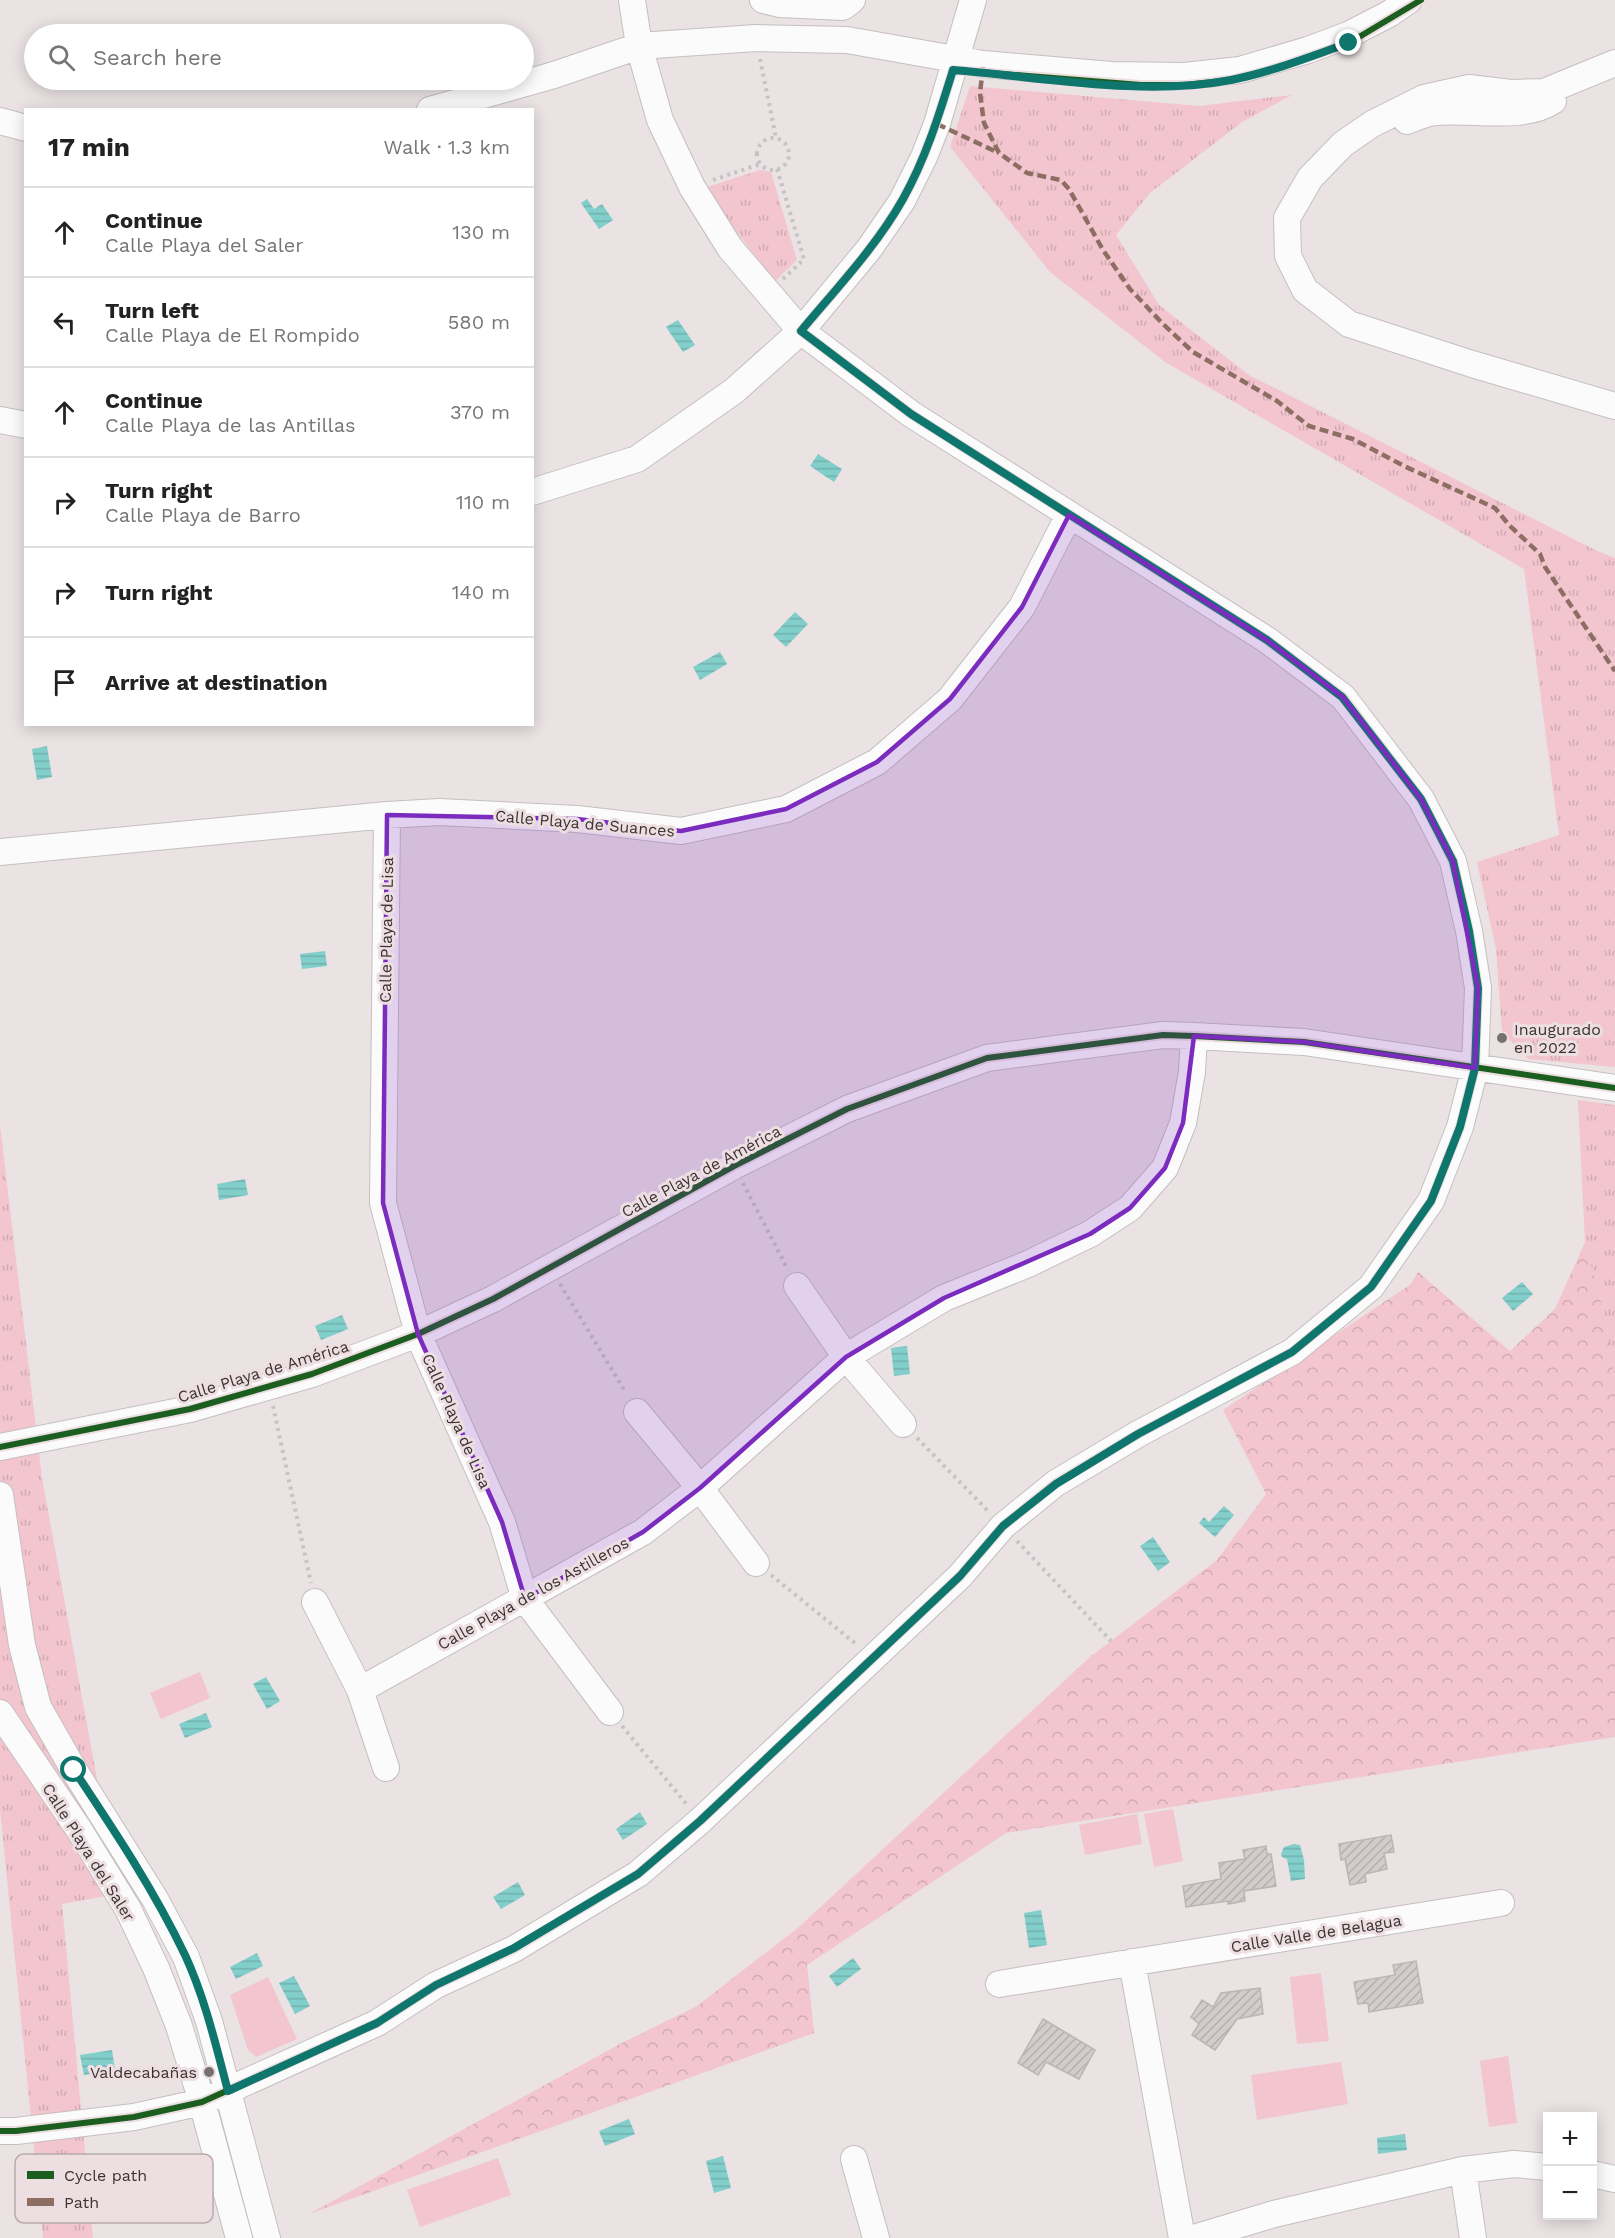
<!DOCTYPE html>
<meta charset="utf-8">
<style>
:root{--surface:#fff;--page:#f2f2f2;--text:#222;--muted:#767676;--line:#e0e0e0}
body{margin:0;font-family:"Work Sans",sans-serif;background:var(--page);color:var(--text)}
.controls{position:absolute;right:18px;bottom:18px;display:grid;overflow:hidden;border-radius:0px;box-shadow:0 3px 15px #0003}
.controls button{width:54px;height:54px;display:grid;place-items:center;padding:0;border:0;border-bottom:2px solid var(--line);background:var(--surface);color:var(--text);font:30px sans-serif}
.stop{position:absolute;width:18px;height:18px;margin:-14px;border:4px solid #0f766e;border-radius:50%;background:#fff}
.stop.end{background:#0f766e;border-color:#fff;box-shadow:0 2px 6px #0008}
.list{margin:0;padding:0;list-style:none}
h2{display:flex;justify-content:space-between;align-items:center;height:78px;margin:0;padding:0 24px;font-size:26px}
h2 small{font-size:20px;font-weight:400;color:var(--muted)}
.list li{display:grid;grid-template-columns:39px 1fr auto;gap:18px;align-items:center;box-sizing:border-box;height:90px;padding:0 24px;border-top:2px solid var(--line)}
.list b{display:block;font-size:22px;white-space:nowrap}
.list p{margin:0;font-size:20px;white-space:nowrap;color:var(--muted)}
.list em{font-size:20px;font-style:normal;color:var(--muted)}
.icon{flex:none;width:33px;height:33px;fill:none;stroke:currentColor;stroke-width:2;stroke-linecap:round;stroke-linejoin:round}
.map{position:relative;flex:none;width:1615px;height:2238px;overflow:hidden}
.search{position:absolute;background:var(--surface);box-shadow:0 3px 15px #0003;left:24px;top:24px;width:510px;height:66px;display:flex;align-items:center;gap:15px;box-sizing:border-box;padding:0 21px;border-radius:33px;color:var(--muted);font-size:22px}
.panel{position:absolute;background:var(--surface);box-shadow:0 3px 15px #0003;left:24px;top:108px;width:510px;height:618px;border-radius:0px}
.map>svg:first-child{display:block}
.forest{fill:url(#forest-crowns)}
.park{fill:url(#park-tufts)}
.pitch{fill:#f3c5cf}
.water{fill:url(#water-rules)}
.building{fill:url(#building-hatch);stroke:#bbb4b5;stroke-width:1.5}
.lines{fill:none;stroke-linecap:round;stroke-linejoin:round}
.minor-casing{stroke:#c5bfc0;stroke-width:28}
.path{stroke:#c6c3c4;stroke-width:4;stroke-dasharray:3 4.5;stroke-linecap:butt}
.minor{stroke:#fcfbfb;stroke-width:26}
.quiet{stroke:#8d6e63;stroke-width:4.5;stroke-dasharray:9 4.5;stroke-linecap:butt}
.cycleway-casing{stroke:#eddee1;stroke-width:10}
.cycleway{stroke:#1b5e20;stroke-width:6}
.route{stroke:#0f766e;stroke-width:8}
.marked{fill:#7b2cbf;fill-opacity:0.2;stroke:#7b2cbf;stroke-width:4.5;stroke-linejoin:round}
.poi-dot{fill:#777071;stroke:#eddee1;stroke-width:2}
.labels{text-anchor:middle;stroke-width:6;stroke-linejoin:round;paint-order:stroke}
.street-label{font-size:16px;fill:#393334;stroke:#eddee1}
.poi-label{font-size:16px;fill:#393334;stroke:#eddee1;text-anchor:start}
.key{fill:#eddee1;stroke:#b7abad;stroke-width:1.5}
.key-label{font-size:16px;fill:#393334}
</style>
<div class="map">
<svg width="1615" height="2238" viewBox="0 0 1615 2238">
<defs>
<pattern id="forest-crowns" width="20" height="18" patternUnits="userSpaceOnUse" patternTransform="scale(1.5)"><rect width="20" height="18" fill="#f3c5cf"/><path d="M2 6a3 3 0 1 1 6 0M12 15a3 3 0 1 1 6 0" fill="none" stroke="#d1aab2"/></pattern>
<pattern id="park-tufts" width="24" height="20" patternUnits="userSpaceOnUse" patternTransform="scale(1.5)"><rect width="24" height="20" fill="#f3c5cf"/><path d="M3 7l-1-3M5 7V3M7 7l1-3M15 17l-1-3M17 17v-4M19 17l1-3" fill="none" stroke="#d1aab2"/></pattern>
<pattern id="water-rules" width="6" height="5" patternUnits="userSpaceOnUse" patternTransform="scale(1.5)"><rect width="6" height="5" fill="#82ceca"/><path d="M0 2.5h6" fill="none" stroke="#71b1ae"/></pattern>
<pattern id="building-hatch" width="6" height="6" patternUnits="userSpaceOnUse" patternTransform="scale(1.5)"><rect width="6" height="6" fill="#d2cccc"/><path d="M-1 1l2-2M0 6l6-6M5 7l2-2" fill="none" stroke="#b5b0b0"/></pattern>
</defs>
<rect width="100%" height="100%" fill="#eae2e3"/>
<path class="forest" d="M1585,1242l18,67 12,69v359l-609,96 -199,132 7,68 -505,181 309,-169 79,-39 102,-79 291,-270 127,-97 49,-66 -43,-84 188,-126 7,-12 92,79 45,-42z"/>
<path class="park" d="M970,86l229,20 93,-11 -50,27 -92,71 -34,42 43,70 90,70 346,175 20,8v509l-87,-8 -26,-27 -6,-83 -19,-87 82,-27 -35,-266 -359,-207 -115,-90 -100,-125z
M760,170l11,2 26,88 -22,21 -60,-77 -8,-17z
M1578,1100l37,5v273l-12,-69 -18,-67z
M0,1125l42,353 76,416 -56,10 31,334h-50l-43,-429z"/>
<path class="pitch" d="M200,1672l10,26 -49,21 -11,-26z
M1173,1809l10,52 -29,6 -10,-53z
M1137,1814l5,30 -57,11 -6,-30z
M1321,1973l8,68 -32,3 -7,-67z
M268,1977l29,62 -41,18 -8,-7 -18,-55z
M1508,2056l9,67 -28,4 -9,-66z
M1341,2062l7,42 -91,16 -6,-45z
M498,2158l13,37 -91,32 -13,-37z"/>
<path class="water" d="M587,199l7,10 8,-5 11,16 -14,9 -18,-26z
M678,320l17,25 -12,7 -17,-25z
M818,454l24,15 -8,13 -24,-16z
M795,612l13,12 -22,23 -13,-12z
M720,652l7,12 -27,16 -7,-13z
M47,746l5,31 -15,3 -5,-31z
M325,951l2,15 -25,3 -2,-15z
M245,1179l3,16 -29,5 -2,-16z
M1522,1282l11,12 -20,17 -11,-13z
M342,1315l6,14 -27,11 -6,-14z
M907,1346l3,28 -16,2 -3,-28z
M1224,1506l10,9 -19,22 -16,-14 5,-6 5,5z
M1153,1537l17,25 -12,9 -18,-25z
M266,1677l14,24 -13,8 -14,-25z
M206,1713l6,14 -27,11 -6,-14z
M640,1812l7,12 -24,16 -7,-11z
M1294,1844l6,1 4,15 1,19 -14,2 -4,-22 -5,-2 -1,-3 3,-7z
M518,1882l7,13 -24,14 -8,-12z
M1041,1910l6,35 -18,3 -5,-35z
M257,1953l6,13 -27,13 -6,-12z
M853,1958l8,11 -24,18 -8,-11z
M294,1976l16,30 -15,8 -16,-31z
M112,2050l3,20 -31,5 -4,-20z
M629,2119l6,15 -30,12 -6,-15z
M1405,2134l2,16 -29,4 -1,-16z
M723,2156l8,32 -17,5 -8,-32z"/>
<path class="building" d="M1391,1835l3,17 -10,1 3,16 -22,5 1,8 -16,3 -5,-26 -4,1 -2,-16z
M1266,1846l1,8h4l5,32 -32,5 1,10 -17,3v-3l-42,6 -3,-21 38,-7 -2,-16 26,-4 -2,-9z
M1416,1961l7,42 -54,9 -1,-9 -10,1 -4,-22 41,-7 -2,-10z
M1260,1988l3,26 -26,5 -22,31 -23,-15 7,-11 -8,-7 11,-17 11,7 8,-14z
M1043,2019l52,31 -16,29 -33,-17 -8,13 -20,-12z"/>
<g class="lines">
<defs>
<path id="minor" d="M763,0l17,4 63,3 9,-7
M1615,63l-71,29 -33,1 -42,-5 -45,10 -52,26 -29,20 -33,34 -23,40 1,38 17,34 44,34 123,40 143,42
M430,110l124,-35 85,-29 117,-8 91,2 136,24 128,11 73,1 56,-6 68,-20 40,-15 41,-21 20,-14
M0,121l26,7
M1407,121c7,-3 15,-6 22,-8 37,-6 92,9 124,-12
M0,420l26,5
M532,492l105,-33 97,-68 67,-60 68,-82 33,-48 22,-44 13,-33 36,-124
M387,815l-4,388 35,131 84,188 23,77 85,113
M0,852l387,-37 52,-3 138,7 104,12 105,-22 91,-47 73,-63 72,-92 47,-92
M797,1286l49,71 57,67
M637,1412l63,76 56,75
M0,1447l190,-38 122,-35 106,-40 75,-35 241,-133 113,-57 140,-51 176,-23 31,1 110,6 311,46
M0,1495l22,150 16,62 36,63 81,129 31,58 23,64 58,217
M315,1602l45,88 26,78
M360,1690l283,-158 57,-44 146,-131 98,-59 84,-34 62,-30 40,-26 35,-40 18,-45 9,-51 2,-36
M0,1713l78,115 50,81 28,59 23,58 23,76 37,136
M1132,1962l50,276
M999,1984l502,-81
M0,2131h16l118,-14 68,-15 175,-79 59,-38 78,-36 124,-75 62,-53 260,-245 43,-50 53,-43 82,-49 154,-82 79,-65 60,-86 29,-74 15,-59 3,-80 -9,-57 -16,-70 -32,-62 -78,-102 -76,-57 -356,-226 -110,-83 -71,-83 -38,-61 -32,-67 -21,-74 -7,-46
M854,2159l22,79
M1463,2170l10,68
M1592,2174l23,5
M1194,2238l80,-24 189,-44 51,-6 34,3"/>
</defs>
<use href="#minor" class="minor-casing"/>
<path class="path" d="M760,59l16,79
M757 154a16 16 0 1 1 32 0a16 16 0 1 1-32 0Z
M777,169l27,90 -21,20
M713,180l47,-16
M743,1183l45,87
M560,1284l66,109
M273,1406l38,177
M917,1438l72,74
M1017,1541l94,100
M771,1575l85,69
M622,1726l66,80"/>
<use href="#minor" class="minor"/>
<path class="quiet" d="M983,67l-3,26 4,30 15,30 28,20 34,7 8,9 34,61 27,39 33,35 30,28 84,49 32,25 44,13 51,27 91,42 14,17 31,29 5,13 70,104
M937,124l62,29"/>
<defs>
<path id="cycleway" d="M0,1447l190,-38 122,-35 106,-40 75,-35 241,-133 113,-57 140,-51 176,-23 31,1 110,6 311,46
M0,2131h16l118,-14 68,-15 175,-79 59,-38 78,-36 124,-75 62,-53 260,-245 43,-50 53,-43 82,-49 154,-82 79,-65 60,-86 29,-74 15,-59 3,-80 -9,-57 -16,-70 -32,-62 -78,-102 -76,-57 -356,-226 -110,-83c35,-42 75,-84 102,-132 23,-41 36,-84 50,-129l188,15h46l43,-5 40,-10 79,-27 72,-43"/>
</defs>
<use href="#cycleway" class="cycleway-casing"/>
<use href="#cycleway" class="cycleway"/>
</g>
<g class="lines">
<path class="route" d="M74,1770c40,60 80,120 111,185 20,43 31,91 43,136l149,-68 59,-38 78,-37 124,-74 62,-53 260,-245 43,-50 53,-42 82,-50 154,-82 79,-65 60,-86 29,-74 15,-59 3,-80 -9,-57 -16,-70 -32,-62 -79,-102 -75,-57 -356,-226 -110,-83c35,-42 75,-84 102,-132 23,-41 36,-84 50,-129 88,7 190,27 278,10 41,-8 80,-24 118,-37"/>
</g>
<path class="marked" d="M1069,515l198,125 76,57 78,102 32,62 25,127 -3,80 -171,-26 -110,-6 -11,87 -18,45 -35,40 -40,26 -146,64 -98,59 -146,131 -57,44 -118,67 -23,-77 -84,-188 -35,-131 4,-388 190,4 104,12 105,-22 91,-47 73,-63 72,-92z"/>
<g class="poi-dot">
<circle cx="1502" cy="1038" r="6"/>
<circle cx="209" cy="2072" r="6"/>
</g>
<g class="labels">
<g class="street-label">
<text transform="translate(585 823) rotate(5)" y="6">Calle Playa de Suances</text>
<text transform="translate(386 930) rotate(-89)" y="6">Calle Playa de Lisa</text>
<text transform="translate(701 1171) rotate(-28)" y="6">Calle Playa de América</text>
<text transform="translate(263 1371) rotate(-17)" y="6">Calle Playa de América</text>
<text transform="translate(457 1421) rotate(66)" y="6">Calle Playa de Lisa</text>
<text transform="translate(533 1593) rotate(-29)" y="6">Calle Playa de los Astilleros</text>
<text transform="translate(89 1852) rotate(58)" y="6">Calle Playa del Saler</text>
<text transform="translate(1316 1933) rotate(-9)" y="6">Calle Valle de Belagua</text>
</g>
<g class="poi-label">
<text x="1514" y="1035">Inaugurado<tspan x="1514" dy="18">en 2022</tspan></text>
<text x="197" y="2078" text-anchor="end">Valdecabañas</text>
</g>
</g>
<rect x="15" y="2154" width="198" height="69" rx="9" class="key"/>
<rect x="27" y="2171" width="27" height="8" fill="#1b5e20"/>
<rect x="27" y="2198" width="27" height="8" fill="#8d6e63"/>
<g class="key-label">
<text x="64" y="2181">Cycle path</text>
<text x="64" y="2208">Path</text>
</g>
</svg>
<div class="controls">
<button>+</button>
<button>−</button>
</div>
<div class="stop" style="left:74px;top:1770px"></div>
<div class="stop end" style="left:1349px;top:43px"></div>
<div class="search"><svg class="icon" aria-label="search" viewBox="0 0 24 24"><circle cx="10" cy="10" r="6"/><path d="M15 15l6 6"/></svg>Search here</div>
<section class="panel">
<h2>17 min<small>Walk · 1.3 km</small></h2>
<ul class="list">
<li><svg class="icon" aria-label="ahead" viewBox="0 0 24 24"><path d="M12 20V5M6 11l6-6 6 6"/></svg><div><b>Continue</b><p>Calle Playa del Saler</p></div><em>130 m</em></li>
<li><svg class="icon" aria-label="left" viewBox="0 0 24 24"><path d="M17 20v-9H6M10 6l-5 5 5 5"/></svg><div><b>Turn left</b><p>Calle Playa de El Rompido</p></div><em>580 m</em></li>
<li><svg class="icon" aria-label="ahead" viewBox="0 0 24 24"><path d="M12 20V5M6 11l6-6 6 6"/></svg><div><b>Continue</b><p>Calle Playa de las Antillas</p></div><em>370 m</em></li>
<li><svg class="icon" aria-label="right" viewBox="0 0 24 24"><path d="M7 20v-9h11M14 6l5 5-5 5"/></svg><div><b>Turn right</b><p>Calle Playa de Barro</p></div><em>110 m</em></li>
<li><svg class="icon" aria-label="right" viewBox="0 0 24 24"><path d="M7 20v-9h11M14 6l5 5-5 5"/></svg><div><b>Turn right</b></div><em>140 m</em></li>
<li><svg class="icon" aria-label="arrive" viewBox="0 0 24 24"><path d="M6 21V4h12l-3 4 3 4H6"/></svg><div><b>Arrive at destination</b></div></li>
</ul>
</section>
</div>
